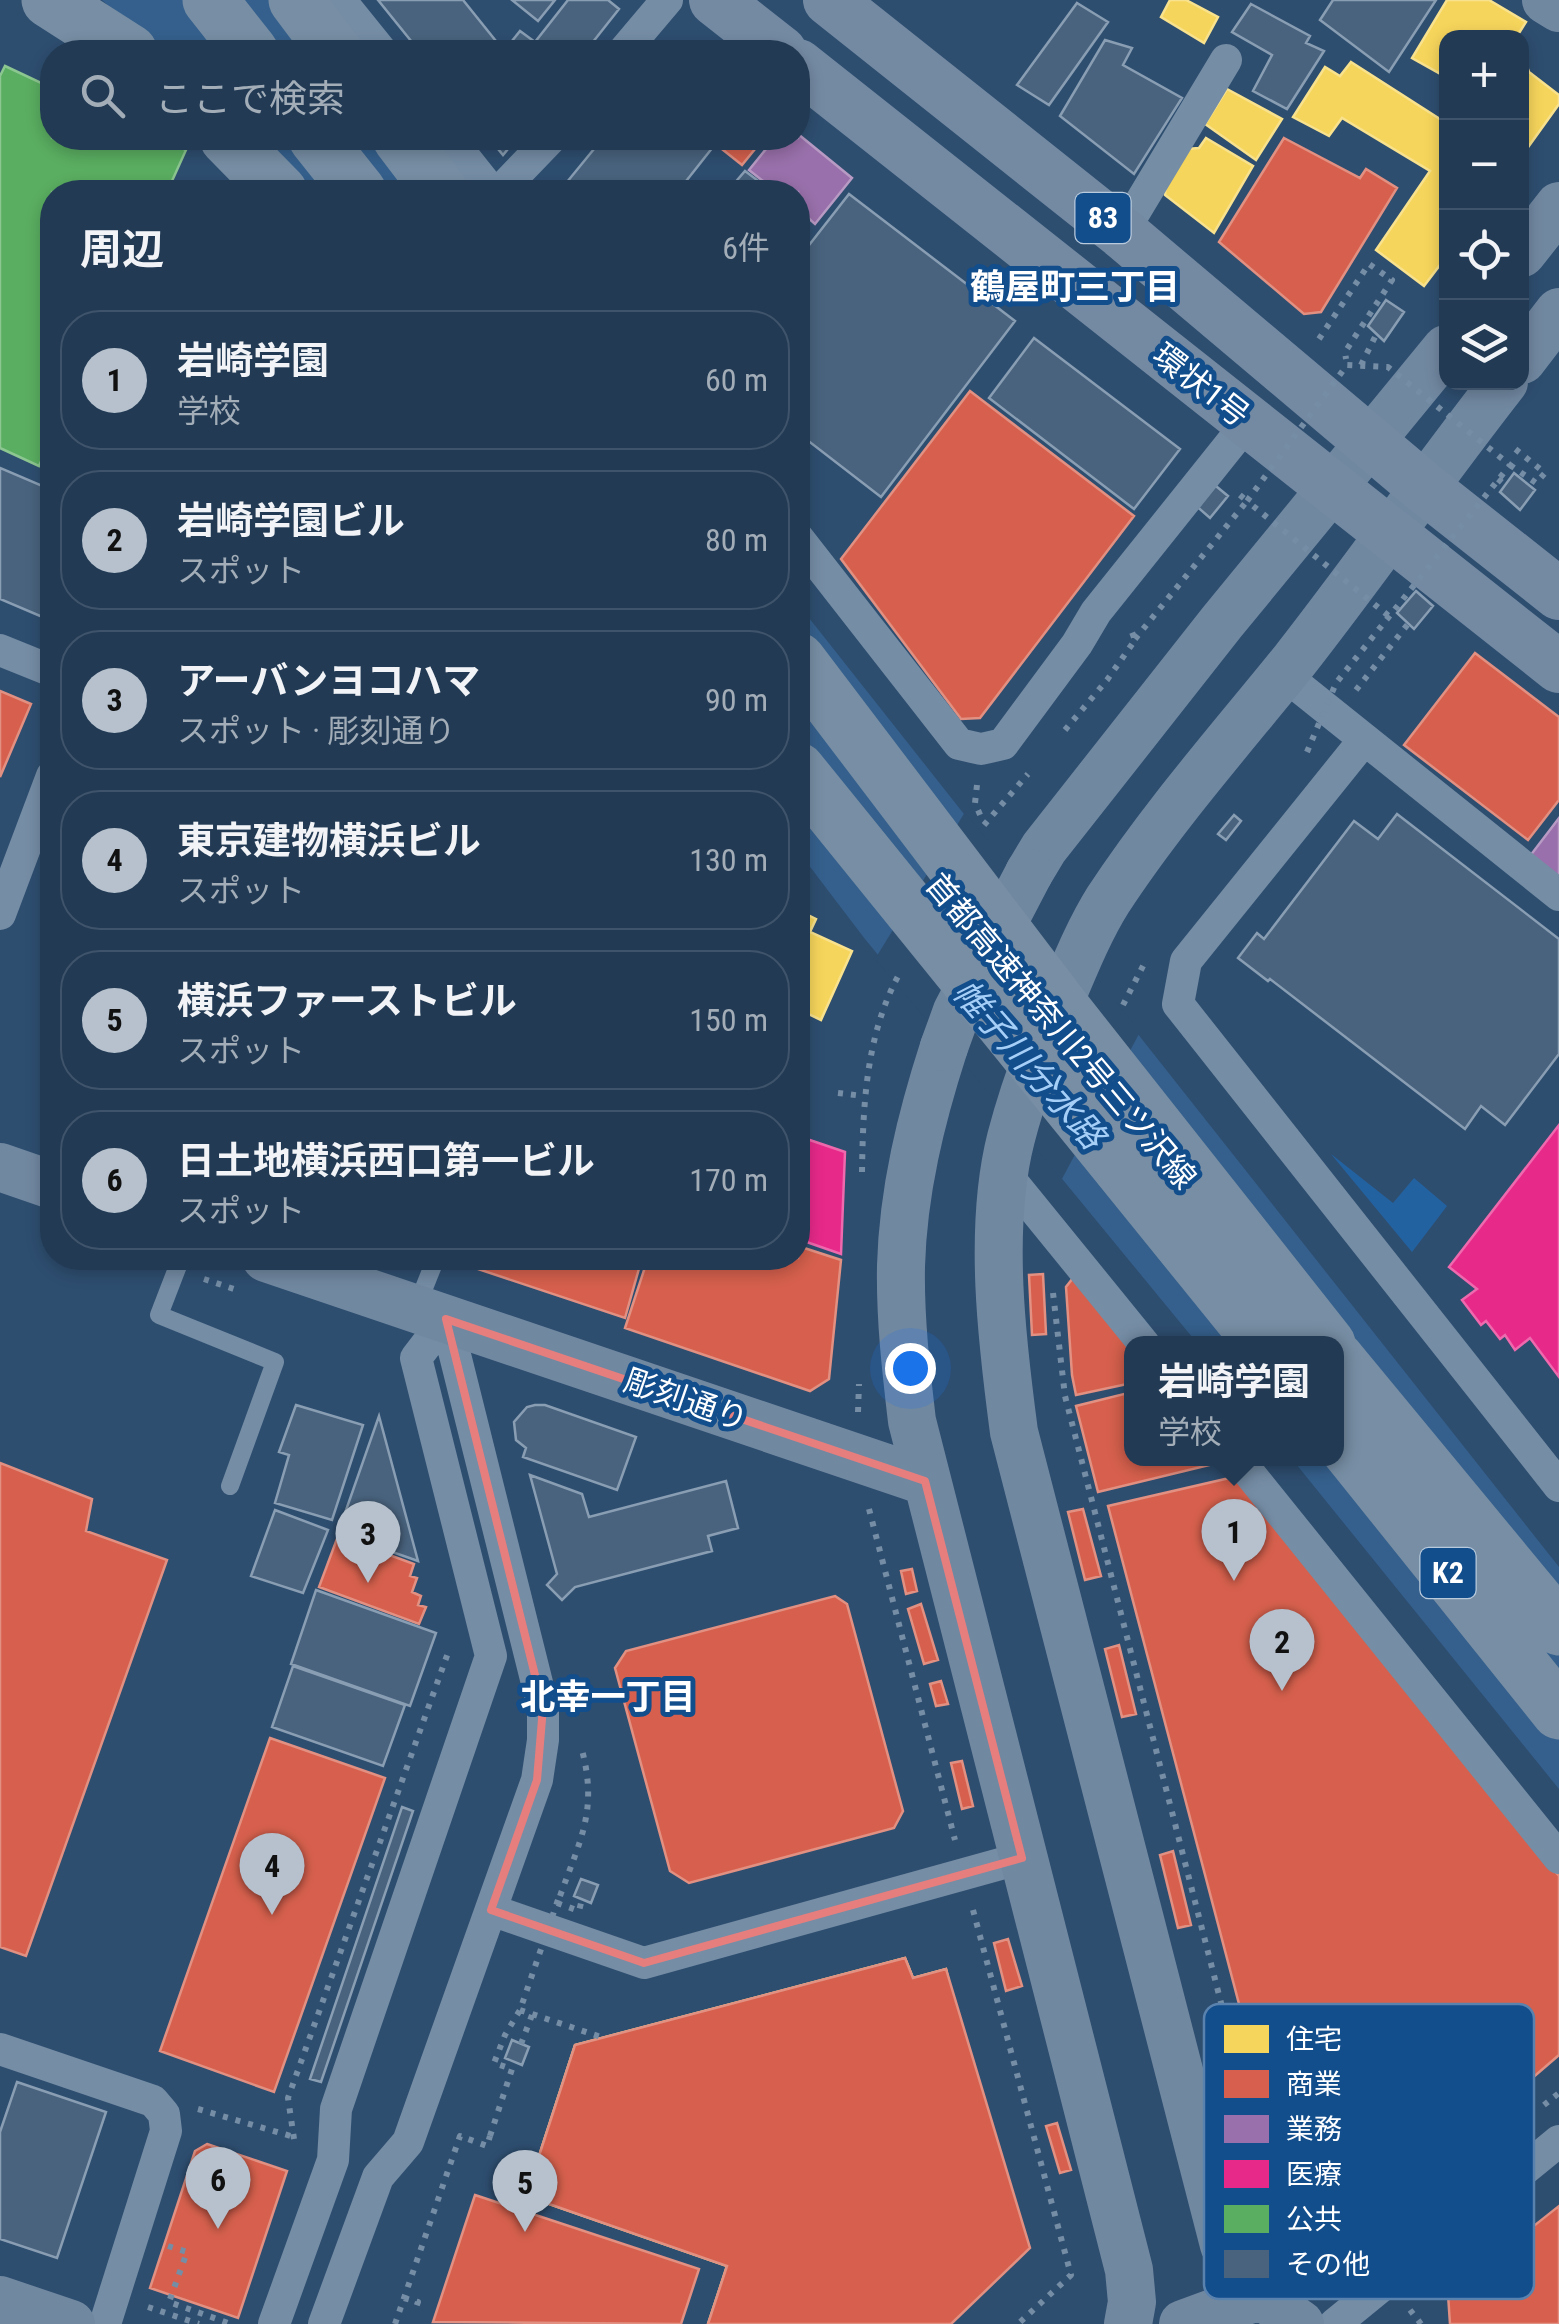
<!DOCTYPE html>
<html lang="ja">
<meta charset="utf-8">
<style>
:root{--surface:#223a54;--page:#2a415a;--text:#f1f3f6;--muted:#a2adb8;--line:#3f546b;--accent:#b6c1cd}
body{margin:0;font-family:"Roboto Condensed","Noto Sans JP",sans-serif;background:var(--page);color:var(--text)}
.controls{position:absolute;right:30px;top:30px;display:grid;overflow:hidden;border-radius:20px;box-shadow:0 5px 15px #0003}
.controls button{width:90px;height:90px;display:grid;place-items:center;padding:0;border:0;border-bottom:2px solid var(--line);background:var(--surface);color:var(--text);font:50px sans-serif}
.you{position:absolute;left:910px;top:1368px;width:35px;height:35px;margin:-25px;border:8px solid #fff;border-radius:50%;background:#1a73e8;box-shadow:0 0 0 15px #1a73e833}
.badge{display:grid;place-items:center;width:65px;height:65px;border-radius:50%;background:var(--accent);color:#111;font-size:32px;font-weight:700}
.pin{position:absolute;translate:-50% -82px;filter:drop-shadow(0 2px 5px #0008)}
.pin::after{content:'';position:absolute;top:52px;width:35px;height:30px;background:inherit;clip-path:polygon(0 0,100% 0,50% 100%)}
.popup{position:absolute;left:1124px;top:1336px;width:220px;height:130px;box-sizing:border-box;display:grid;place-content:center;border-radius:20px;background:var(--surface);filter:drop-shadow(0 2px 8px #0005);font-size:32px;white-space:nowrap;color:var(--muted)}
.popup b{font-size:38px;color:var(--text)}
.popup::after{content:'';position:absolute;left:50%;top:100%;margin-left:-20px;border:20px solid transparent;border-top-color:var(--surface)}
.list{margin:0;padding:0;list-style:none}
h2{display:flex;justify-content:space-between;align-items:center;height:130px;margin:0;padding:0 40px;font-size:42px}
h2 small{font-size:32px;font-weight:400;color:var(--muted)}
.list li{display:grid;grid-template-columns:65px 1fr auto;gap:30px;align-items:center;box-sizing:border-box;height:140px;margin:0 20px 20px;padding:0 20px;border:2px solid var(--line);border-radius:40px}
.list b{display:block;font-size:38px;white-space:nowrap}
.list p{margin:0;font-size:32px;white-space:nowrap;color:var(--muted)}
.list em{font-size:32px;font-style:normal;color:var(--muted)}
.icon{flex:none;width:55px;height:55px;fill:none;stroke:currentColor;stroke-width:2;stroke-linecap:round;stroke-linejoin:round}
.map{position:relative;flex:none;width:1559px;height:2324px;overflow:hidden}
.search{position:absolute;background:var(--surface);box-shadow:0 5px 15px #0003;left:40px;top:40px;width:770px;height:110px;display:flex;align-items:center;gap:25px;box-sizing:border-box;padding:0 35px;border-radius:40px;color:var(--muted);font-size:38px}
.panel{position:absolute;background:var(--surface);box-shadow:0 5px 15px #0003;left:40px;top:180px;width:770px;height:1090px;border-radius:40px}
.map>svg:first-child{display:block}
.green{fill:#2362a1}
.water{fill:#35608d}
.pier{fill:#2e4e70}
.homes{fill:#f6d55c;stroke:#f9e28d;stroke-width:2.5}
.shops{fill:#d6604d;stroke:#e29082;stroke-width:2.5}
.offices{fill:#9970ab;stroke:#b89bc4;stroke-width:2.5}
.health{fill:#e7298a;stroke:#ee69ad;stroke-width:2.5}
.public{fill:#5aae61;stroke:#8cc690;stroke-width:2.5}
.building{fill:#49637e;stroke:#899eb3;stroke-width:2.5}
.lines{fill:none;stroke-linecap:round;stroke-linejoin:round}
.path{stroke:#758da5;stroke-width:6;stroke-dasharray:5 8;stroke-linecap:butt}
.lane{stroke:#758da5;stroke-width:18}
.street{stroke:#758da5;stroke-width:32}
.secondary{stroke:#7188a1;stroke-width:48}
.primary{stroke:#748aa3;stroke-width:52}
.highway{stroke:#778ea4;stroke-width:55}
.path-bridge{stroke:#758da5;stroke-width:6;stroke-dasharray:5 8;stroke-linecap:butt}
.secondary-bridge{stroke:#7188a1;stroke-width:48}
.highway-bridge{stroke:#778ea4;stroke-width:55}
.marked{fill:none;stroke:#e67e7e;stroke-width:8;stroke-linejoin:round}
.labels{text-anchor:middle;stroke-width:10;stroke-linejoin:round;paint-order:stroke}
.shield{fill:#124d8c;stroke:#b8cadc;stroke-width:2.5}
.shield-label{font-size:30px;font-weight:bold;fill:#fff}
.street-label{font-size:32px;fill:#fff;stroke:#124d8c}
.neighbourhood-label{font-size:35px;font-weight:bold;fill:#fff;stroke:#124d8c}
.water-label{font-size:35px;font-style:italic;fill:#a6cff8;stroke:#124d8c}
.key{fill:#124d8c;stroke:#5982ae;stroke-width:2.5}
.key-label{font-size:28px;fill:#fff}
</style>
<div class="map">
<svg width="1559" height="2324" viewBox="0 0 1559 2324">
<rect width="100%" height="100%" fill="#2e4e70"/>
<path class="green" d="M1331,1154l62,49 21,-25 33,28 -35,46z"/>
<path class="water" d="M102,0h220l42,52h-204z
M253,138h177l44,54h-175z
M798,604l761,963v222l-267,-330 44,-1v-114l-139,-1 -332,-404 -67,-88z"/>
<path class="pier" d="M965,812l175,220 -78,147 -187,-220z"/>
<path class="homes" d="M1170,0h16l32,17 -14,26 -43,-26z
M1447,0h42l37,22 -10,16h-70v39l-34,-19z
M1522,52l7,20 30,23v9l-35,49 -2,-1z
M1351,62l95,61v134l-22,29 -48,-36 54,-79 -88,-53 -13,18 -36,-19 32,-50 15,9z
M1227,89l55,30 -26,41 -51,-36z
M1206,138l47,28 -39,67 -49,-38 1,-12 21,-34 12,-1z
M798,910l18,9 -6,13 42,19 -31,69 -23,-11z
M905,1958l8,20 33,-9 68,281 -76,74h-230l19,-58 -201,-70 49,-151z"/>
<path class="shops" d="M708,138h56l-22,27z
M1284,138l76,40 6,-9 31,19 -76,124 -17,2 -85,-72z
M970,391l164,125 -154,202 -19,1 -120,-160z
M1475,653l84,64v83l-31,40 -124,-95z
M0,691l31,13 -31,73z
M798,1246l43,14 -12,119 -19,12 -185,-63 23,-70h150z
M445,1258h197l-17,60z
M1043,1274l3,60 -14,1 -3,-60z
M1073,1278l59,66v39l-56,12 -4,-20 -6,-88z
M1132,1392v66h92l2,3 -128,31 -22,-86z
M0,1463l92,36 -6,32 81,29 -141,396 -26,-9z
M1234,1477l325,399v179l-211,182 -54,-24 -186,-707z
M1083,1509l18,67 -16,4 -17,-68z
M338,1536l76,28 -4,12 7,2 -5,14 9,4 -3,9 8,2 -7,17 -100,-37z
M912,1569l5,22 -11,3 -5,-23z
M835,1596l12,8 56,207 -9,17 -205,55 -19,-12 -55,-203 11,-17z
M921,1604l17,56 -14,4 -16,-55z
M1119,1645l17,69 -14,3 -17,-68z
M941,1681l7,23 -12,2 -6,-22z
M270,1738l115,40 -111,314 -114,-41z
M962,1761l11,45 -11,3 -11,-46z
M1173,1851l18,74 -13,3 -18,-73z
M1008,1939l14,47 -16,5 -12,-48z
M905,1958l8,20 33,-9 84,279 -79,76h-243l19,-58 -201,-70 49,-151z
M1057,2123l14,47 -11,3 -14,-47z
M1249,2129l10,41 -16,5 -10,-42z
M207,2144l80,27 -49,147 -88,-30 45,-137z
M475,2195l224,74 -18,55 -248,-2z
M1267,2200l11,43 -16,4 -11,-43z
M1559,2206v118h-109l-2,-30z"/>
<path class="offices" d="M798,134l54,44 -37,46 -17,-15v-17h-21l-28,-22 26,-32h23z
M1559,818v61l-29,-23z"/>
<path class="health" d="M1559,1125v252l-29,-39 -15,12 -10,-15 -5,4 -14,-18 -5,4 -19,-25 15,-11 -28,-22z
M798,1136l47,16 -4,102 -43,-15z"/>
<path class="public" d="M5,66l47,22v50h107l27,12 -19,42h-115v245l-13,29 -39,-18v-372z"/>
<path class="building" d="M378,0h85l41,51 16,-20 15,11 33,-42h40l11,9 -34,43h-165z
M512,0h43l-17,21z
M1333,0h103l-47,72 -69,-52z
M1077,3l31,19 -59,83 -32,-20z
M1251,4l59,32 -4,7 18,8 -37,58 -34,-18 19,-36 -40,-23z
M1105,40l27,8 -9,17 59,33 -48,76 -74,-58z
M489,138h28l-14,17z
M603,138h98l12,9 -30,38 9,7h-113l-12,-10z
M745,171l28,21h-46z
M849,194l166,127 -134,176 -83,-64v-190l8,6z
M1386,300l18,12 -20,29 -16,-15z
M1034,338l146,111 -46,60 -145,-111z
M0,468l52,22v131l-52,-22z
M1514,473l21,17 -15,20 -20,-18z
M1211,482l17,14 -18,22 -17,-15z
M1416,591l17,15 -19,23 -17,-16z
M1397,814l162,125v115l-54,71 -24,-19 -16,23 -195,-150 -2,2 -30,-23 19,-25 7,6 90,-118 24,18z
M1234,815l7,6 -15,19 -8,-6z
M296,1405l67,20 -31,95 -57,-17 14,-48 -10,-3z
M535,1405h10l91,32 -19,53 -94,-33 3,-9 -10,-8 -2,-18 13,-15z
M379,1416l39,145 -80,-28z
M530,1475l52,19 7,23 137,-36 12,47 -30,8 4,15 -137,36 -13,13 -15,-15 10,-11z
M275,1510l53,20 -25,63 -52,-17z
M316,1590l120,43 -26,73 -119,-42z
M293,1666l112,39 -22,61 -111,-39z
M402,1807l11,4 -92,271 -11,-3z
M581,1879l17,6 -7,18 -17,-7z
M512,2040l17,7 -7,18 -17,-7z
M17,2082l89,30 -49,146 -57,-19v-107z"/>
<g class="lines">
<path class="path" d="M1319,339l50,-75 23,16 -47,72 1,7
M1361,365l15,-30
M1510,465l26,18 9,-10 -31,-25
M1498,479l7,6
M1135,639l112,-138 -12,-10
M1356,690l52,-66
M1065,730l42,-50 28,-40 -5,-13
M977,785l-2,18 6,14
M984,825l44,-51
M1123,1005l22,-43
M838,1093l25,3
M862,1172c1,-68 4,-140 39,-201
M204,1279l30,10
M1053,1293l12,103 215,836 57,30 11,1
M858,1412l1,-28
M869,1509l86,331
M560,1896c20,-56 38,-85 22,-146
M973,1910l98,365 -53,49
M521,2044l11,-29
M1544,2105l15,-12
M198,2109l96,28
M294,2139l-6,-41 161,-448
M168,2246l19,6 -18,50 62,22
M404,2298l14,4 -3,8
M148,2307l51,17
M1410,2310l11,14
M395,2324l65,-188 27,10 3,-10"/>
<path class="lane" d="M181,1258l-22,57 116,47 -45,124
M416,1308l20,-50"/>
<path class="street" d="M340,0l42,52
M623,52l44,-52
M449,138l43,54
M499,192l52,-54
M1122,233l104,-173
M798,538l161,206 22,5 22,-5 74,-100 19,-32 152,-190
M0,650l52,21
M1283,674l276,221
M1364,740l-178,221 -8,43 381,482
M0,914l52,-138
M1005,1173l139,171
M1237,1458l322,400
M491,1910l153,53 378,-105
M0,2049l153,52 11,13 2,17 -61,193
M274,2324l59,-164 3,-51 155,-453 -75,-298 30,-39
M324,2324l54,-147 30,-35 129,-362 6,-40v-33l-97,-388
M1335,2324l224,-183"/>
<path class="secondary" d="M1546,0l13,8
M1522,253l37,-47
M1522,360l37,-48
M1029,873l15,-25 178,-226 224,-273
M944,1047c-23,71 -41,144 -43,219 -1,52 5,104 11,155l217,849 3,32 -4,22
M0,1167l52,18
M266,1258l659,223
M0,2300l71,24
M1183,2324l79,-29
M1300,2324c-33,-21 -55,-47 -76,-79l-210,-813c-12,-90 -26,-204 -3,-294 12,-46 29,-92 48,-135 15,-35 29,-71 49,-103 55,-84 123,-161 186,-239 72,-92 138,-187 210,-279"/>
<path class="primary" d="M715,0l66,52
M829,0l293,233 300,253 137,108
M798,65l761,602"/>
<path class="highway" d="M49,0l81,52
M210,0l41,52
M296,0l39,52
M227,138l53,54
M316,138l43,54
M400,138l41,54
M1336,1358l223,270
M1336,1434l223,278"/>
<path class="path-bridge" d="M1307,752l29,-69 174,-218 -122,-98 -41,-2 -100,136 143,116
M557,1903l22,8 3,-12
M520,2010l81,27
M490,2136l22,-67 -18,-6 11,-28 15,-25 39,-113"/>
<path class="secondary-bridge" d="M944,1047l13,-36 72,-138"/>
<path class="highway-bridge" d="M798,660l262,345 268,339
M798,770l465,574"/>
</g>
<path class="marked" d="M446,1319l479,162 97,377 -378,105 -153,-53 46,-130 6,-73z"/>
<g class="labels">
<g class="shield">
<rect x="1075.5" y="193" width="55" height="50" rx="8"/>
<rect x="1420.5" y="1548" width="55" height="50" rx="8"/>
</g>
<g class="shield-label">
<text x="1103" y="228">83</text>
<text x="1448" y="1583">K2</text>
</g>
<g class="street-label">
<text transform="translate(1201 385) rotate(38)" y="11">環状1号</text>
<text transform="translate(1061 1031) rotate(50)" y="11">首都高速神奈川2号三ツ沢線</text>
<text transform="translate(686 1400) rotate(19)" y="11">彫刻通り</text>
</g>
<g class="neighbourhood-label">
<text x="1075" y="299">鶴屋町三丁目</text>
<text x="608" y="1709">北幸一丁目</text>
</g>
<g class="water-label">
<text transform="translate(1029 1064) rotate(49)" y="12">帷子川分水路</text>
</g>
</g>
<rect x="1204" y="2004" width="330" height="295" rx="15" class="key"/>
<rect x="1224" y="2025" width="45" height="28" fill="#f6d55c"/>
<rect x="1224" y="2070" width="45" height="28" fill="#d6604d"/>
<rect x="1224" y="2115" width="45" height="28" fill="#9970ab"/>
<rect x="1224" y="2160" width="45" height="28" fill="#e7298a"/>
<rect x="1224" y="2205" width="45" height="28" fill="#5aae61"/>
<rect x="1224" y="2250" width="45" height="28" fill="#49637e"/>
<g class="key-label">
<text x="1286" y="2049">住宅</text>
<text x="1286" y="2094">商業</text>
<text x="1286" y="2139">業務</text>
<text x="1286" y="2184">医療</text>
<text x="1286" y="2229">公共</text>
<text x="1286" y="2274">その他</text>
</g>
</svg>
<div class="controls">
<button>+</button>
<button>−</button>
<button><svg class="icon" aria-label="locate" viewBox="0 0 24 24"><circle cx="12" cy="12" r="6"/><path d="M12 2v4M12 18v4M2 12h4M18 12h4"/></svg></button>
<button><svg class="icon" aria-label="layers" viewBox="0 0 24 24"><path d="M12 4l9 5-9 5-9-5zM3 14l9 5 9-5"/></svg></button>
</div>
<div class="you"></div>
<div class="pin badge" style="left:1234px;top:1581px">1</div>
<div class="popup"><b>岩崎学園</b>学校</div>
<div class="pin badge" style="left:1282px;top:1691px">2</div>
<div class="pin badge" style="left:368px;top:1583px">3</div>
<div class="pin badge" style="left:272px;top:1915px">4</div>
<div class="pin badge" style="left:525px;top:2232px">5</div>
<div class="pin badge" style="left:218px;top:2229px">6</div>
<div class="search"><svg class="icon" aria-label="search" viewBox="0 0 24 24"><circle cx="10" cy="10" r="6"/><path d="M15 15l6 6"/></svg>ここで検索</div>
<section class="panel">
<h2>周辺<small>6件</small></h2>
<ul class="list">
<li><span class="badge">1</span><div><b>岩崎学園</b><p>学校</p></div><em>60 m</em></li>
<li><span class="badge">2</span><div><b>岩崎学園ビル</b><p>スポット</p></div><em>80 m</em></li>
<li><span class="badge">3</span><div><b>アーバンヨコハマ</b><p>スポット · 彫刻通り</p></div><em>90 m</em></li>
<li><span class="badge">4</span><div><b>東京建物横浜ビル</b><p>スポット</p></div><em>130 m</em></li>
<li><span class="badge">5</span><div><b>横浜ファーストビル</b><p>スポット</p></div><em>150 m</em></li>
<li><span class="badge">6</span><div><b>日土地横浜西口第一ビル</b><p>スポット</p></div><em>170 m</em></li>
</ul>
</section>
</div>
